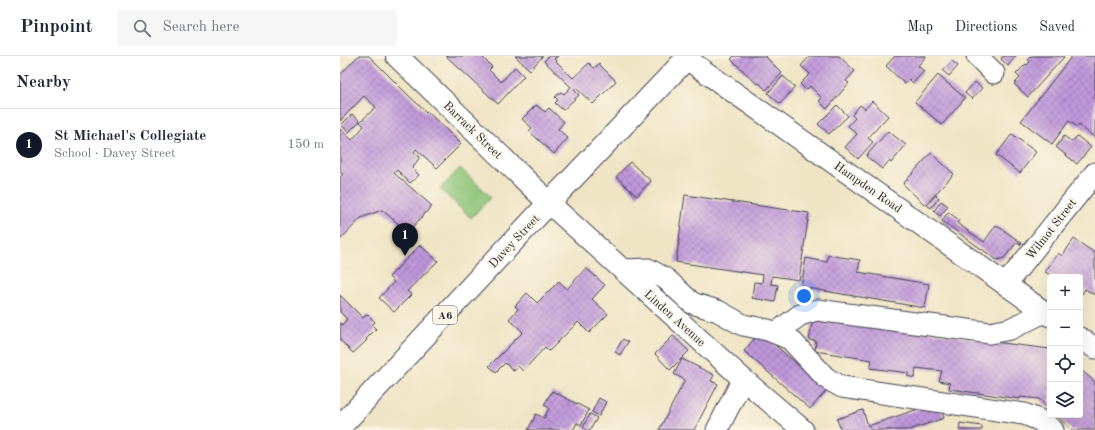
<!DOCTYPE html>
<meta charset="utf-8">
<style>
:root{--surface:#fff;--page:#f6f6f7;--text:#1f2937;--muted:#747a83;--line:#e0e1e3;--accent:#111827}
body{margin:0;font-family:"Old Standard TT",serif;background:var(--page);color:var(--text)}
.controls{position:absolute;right:12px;bottom:12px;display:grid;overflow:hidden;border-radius:4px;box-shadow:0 4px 16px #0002}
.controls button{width:36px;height:36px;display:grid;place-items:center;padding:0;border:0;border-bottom:1px solid var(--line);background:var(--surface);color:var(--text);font:20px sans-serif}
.you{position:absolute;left:464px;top:240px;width:14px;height:14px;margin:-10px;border:3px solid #fff;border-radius:50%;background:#1a73e8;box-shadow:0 0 0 6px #1a73e833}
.badge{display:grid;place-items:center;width:26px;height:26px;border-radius:50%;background:var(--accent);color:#fff;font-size:13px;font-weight:700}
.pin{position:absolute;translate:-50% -33px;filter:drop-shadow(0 1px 2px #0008)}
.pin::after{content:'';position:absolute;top:21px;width:14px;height:12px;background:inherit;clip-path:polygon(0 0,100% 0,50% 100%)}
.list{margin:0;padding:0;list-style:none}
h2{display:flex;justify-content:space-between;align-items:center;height:52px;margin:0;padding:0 16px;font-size:17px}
h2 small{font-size:13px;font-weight:400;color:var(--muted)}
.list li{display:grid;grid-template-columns:26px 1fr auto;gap:12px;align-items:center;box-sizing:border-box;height:72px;padding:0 16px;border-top:1px solid var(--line)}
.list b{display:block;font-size:15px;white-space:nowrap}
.list p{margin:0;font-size:13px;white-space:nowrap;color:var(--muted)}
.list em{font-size:13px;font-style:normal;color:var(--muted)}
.icon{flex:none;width:22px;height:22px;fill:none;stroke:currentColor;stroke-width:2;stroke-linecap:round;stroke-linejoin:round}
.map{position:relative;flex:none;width:755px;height:374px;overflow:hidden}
header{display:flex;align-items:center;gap:24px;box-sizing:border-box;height:56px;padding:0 20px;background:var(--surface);border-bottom:1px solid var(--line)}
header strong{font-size:19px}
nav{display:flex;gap:22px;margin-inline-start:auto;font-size:14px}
.search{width:280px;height:36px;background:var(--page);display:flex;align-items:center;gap:10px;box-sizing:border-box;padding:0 14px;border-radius:4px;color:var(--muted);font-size:15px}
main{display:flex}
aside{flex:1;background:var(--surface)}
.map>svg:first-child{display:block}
.grass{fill:#8ec579;stroke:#58745a}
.building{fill:url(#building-cross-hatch)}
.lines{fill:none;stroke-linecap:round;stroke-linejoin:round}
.minor-casing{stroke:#413f50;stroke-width:23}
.major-casing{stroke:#413f50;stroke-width:24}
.highway-casing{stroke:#413f50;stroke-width:24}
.minor{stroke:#fff;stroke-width:21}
.major{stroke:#fff;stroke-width:22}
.highway{stroke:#fff;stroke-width:22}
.labels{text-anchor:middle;stroke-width:3.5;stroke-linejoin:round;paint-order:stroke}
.shield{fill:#fcf5e5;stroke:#63616e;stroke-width:1}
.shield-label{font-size:11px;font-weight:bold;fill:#22223b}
.street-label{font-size:12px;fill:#22223b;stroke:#fcf5e5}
</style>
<header>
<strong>Pinpoint</strong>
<div class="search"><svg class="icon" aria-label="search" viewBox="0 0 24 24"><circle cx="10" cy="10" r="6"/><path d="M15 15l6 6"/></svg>Search here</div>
<nav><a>Map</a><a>Directions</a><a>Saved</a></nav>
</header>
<main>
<aside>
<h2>Nearby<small></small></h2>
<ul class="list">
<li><span class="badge">1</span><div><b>St Michael's Collegiate</b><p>School · Davey Street</p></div><em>150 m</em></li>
</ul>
</aside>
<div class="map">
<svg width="755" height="374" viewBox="0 0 755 374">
<defs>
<pattern id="building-cross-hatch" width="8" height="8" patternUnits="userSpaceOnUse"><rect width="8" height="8" fill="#bf97db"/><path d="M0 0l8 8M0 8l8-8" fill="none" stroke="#9b7bb3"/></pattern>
</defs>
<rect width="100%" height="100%" fill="#fcf5e5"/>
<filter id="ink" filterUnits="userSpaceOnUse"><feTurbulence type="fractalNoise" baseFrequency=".025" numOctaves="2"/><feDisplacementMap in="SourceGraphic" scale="8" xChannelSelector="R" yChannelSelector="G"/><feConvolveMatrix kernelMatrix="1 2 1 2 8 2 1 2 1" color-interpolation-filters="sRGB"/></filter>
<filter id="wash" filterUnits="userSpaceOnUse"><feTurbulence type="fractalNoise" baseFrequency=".012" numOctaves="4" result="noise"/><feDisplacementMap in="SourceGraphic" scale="16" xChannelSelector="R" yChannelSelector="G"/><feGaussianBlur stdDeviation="0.9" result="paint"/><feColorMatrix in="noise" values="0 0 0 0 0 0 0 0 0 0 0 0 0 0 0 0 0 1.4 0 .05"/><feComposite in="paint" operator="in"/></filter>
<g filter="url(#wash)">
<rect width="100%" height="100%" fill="#efe4c4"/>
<path class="grass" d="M120,112l31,29 -20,21 -31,-29z"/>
<g id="blocks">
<path class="building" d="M18,0h11l38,38 19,18 1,-1 34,33 -24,24 -21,-19 -2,3 6,5 -8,11 7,7 -9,8 -13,-13 -3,3 38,33 -24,26 -26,-22 -21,8 -21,22v-63l3,-3 -3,-2v-43l12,11 12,-14 -4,-4 16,-15 -12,-11 -24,25v-46z
M106,0h35l11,11 -3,3 12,12 14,-15 9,9 -26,28z
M175,0h28l-13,14z
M209,0h9l-4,3 19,19 16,-15 5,5 5,-4 17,17 -23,23 -17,-16 -2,2 5,5 -16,15 -8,-7 3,-3 -3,-3 6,-5 3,2 7,-7 -27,-26z
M394,0h31l17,17 -16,17 -7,-7 -2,1 -19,-18 -7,-7z
M470,0h29l16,15 -9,10 3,2 -22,26 -8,-8 3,-3 -12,-12 -4,4 -6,-6 10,-10 -9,-8z
M555,0h31l-8,10 6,5 -11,12 -4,-4 -4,5 -19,-18z
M663,0h13l-8,10 -7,-7z
M691,0h31l2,1 -36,40 -14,-13 6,-6 -4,-4 10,-10 1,1 3,-3 -2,-3z
M732,0h23v82l-16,-13 -2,2 -8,-6 -17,23 -31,-23z
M612,5l6,5 -9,10 -6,-5z
M598,19l27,23 -23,27 -27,-23z
M443,20l12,11 -15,17 -12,-11z
M635,26l7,6 -10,11 -7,-6z
M532,45l16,15 -20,22 5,4 -15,17 -13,-12 12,-13 -9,-8 7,-8 -3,-3 8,-10 5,4z
M196,49l9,7 4,-4 15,14 -6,7 10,9 -14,16 -25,-23 3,-3 -10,-9z
M497,49l11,11 -19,18 -11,-10z
M12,58l8,7 -11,11 -8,-7z
M548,75l18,14 -15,18 -2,-2 -7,8 -16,-13z
M672,78l24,18 -16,21 -24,-18z
M724,80l8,6 5,-6 14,11 -14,17 -21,-17z
M591,97l23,21 -29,31 -22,-21z
M290,106l21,19 -14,15 -21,-19z
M345,139l124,18 -10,67 -27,-4 -1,8 7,1 -3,17 -23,-4 2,-16 8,1 1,-8 -87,-13z
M596,139l3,3 -8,10 -4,-3z
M601,145l7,5 -8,10 -6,-5z
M608,156l11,8 -2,3 27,19 12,-17 26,18 -1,2 -4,-3 -13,16 -7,2 -55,-39z
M734,183l21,14v42l-10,-6 -3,5 -2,-2v-15h-26l-9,-5 13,-19 4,3z
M80,189l18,16 -31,30 4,4 -17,17 -15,-14 15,-16 -5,-5z
M488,199l32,5 -2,12 71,12 -4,24 -124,-21 5,-29 21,4z
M246,212l19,17 -13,14 16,15 -19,19 -11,-11 -29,29 -4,-4 -22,24 -5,-5 -4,5 -9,-8 -9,9 -7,-6 34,-34 -14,-13 9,-10 -3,-3 12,-13 10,10 22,-22 8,8z
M0,239l23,23 4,-4 8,8 -3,3 4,4 -10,10 1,1 -4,4 -10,9 -13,-13v-18l2,3 5,-6 -7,-7z
M474,258l172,27 64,8v60l-11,-10 -19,-2v2l-71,-10 1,-6 -11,-2 3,-10 -26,-3 -1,10 -8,-2 2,-3 -39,-5 2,-8 -57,-9 1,-10 -7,-1z
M420,276l67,58 -17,19 -66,-58z
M333,280l16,15 -19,19 -15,-16z
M283,283l5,3 -8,13 -5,-3z
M342,303l32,16 -3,6 7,3 -24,46h-35l26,-50 -11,-6z
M740,313l15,13v48h-23l-16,-15h24z
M212,335l37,19 -8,15 -4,-2 -4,7h-45l8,-16 8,4 5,-10 -5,-3z
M259,342l7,4 -7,14 -7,-4z
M599,346l5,16 -35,12h-68l-4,-11 26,-9 5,16z
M250,358l7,4 -7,12h-3l-4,-3z
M620,367l22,3v4h-23z"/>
</g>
</g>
<g filter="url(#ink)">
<use href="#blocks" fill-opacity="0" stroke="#413f50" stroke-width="1"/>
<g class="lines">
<defs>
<path id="minor" d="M637,0l17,17
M347,3l363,257
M209,147l194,176 60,51
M283,214l25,-1 18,10 26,24 26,8 25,14 25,5 22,9 36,39 16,9 182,27 15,6 14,10
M666,228l89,-111
M436,277l24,-18 17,-5 173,23 20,-4 34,-17
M740,282l15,10
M377,374l26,-51"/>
<path id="major" d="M57,0l152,147"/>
<path id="highway" d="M0,371l209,-224 140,-147"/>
</defs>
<use href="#minor" class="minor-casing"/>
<use href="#major" class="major-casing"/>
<use href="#highway" class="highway-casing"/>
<use href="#minor" class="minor"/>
<use href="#major" class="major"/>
<use href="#highway" class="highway"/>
</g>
</g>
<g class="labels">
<rect class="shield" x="93" y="250" width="24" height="18" rx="3"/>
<g class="shield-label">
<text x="105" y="263">A6</text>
</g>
<g class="street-label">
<text transform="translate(133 74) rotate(44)" y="4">Barrack Street</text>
<text transform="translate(528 131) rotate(35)" y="4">Hampden Road</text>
<text transform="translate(711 173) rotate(-52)" y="4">Wilmot Street</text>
<text transform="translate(174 185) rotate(-47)" y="4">Davey Street</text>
<text transform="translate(335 262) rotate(42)" y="4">Linden Avenue</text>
</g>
</g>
</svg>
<div class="controls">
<button>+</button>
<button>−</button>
<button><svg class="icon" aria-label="locate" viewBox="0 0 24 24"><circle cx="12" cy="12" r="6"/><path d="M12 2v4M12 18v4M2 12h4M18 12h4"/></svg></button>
<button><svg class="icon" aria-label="layers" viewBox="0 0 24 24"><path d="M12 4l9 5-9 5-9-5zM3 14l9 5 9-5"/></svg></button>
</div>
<div class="you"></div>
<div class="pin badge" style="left:65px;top:200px">1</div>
</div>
</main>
